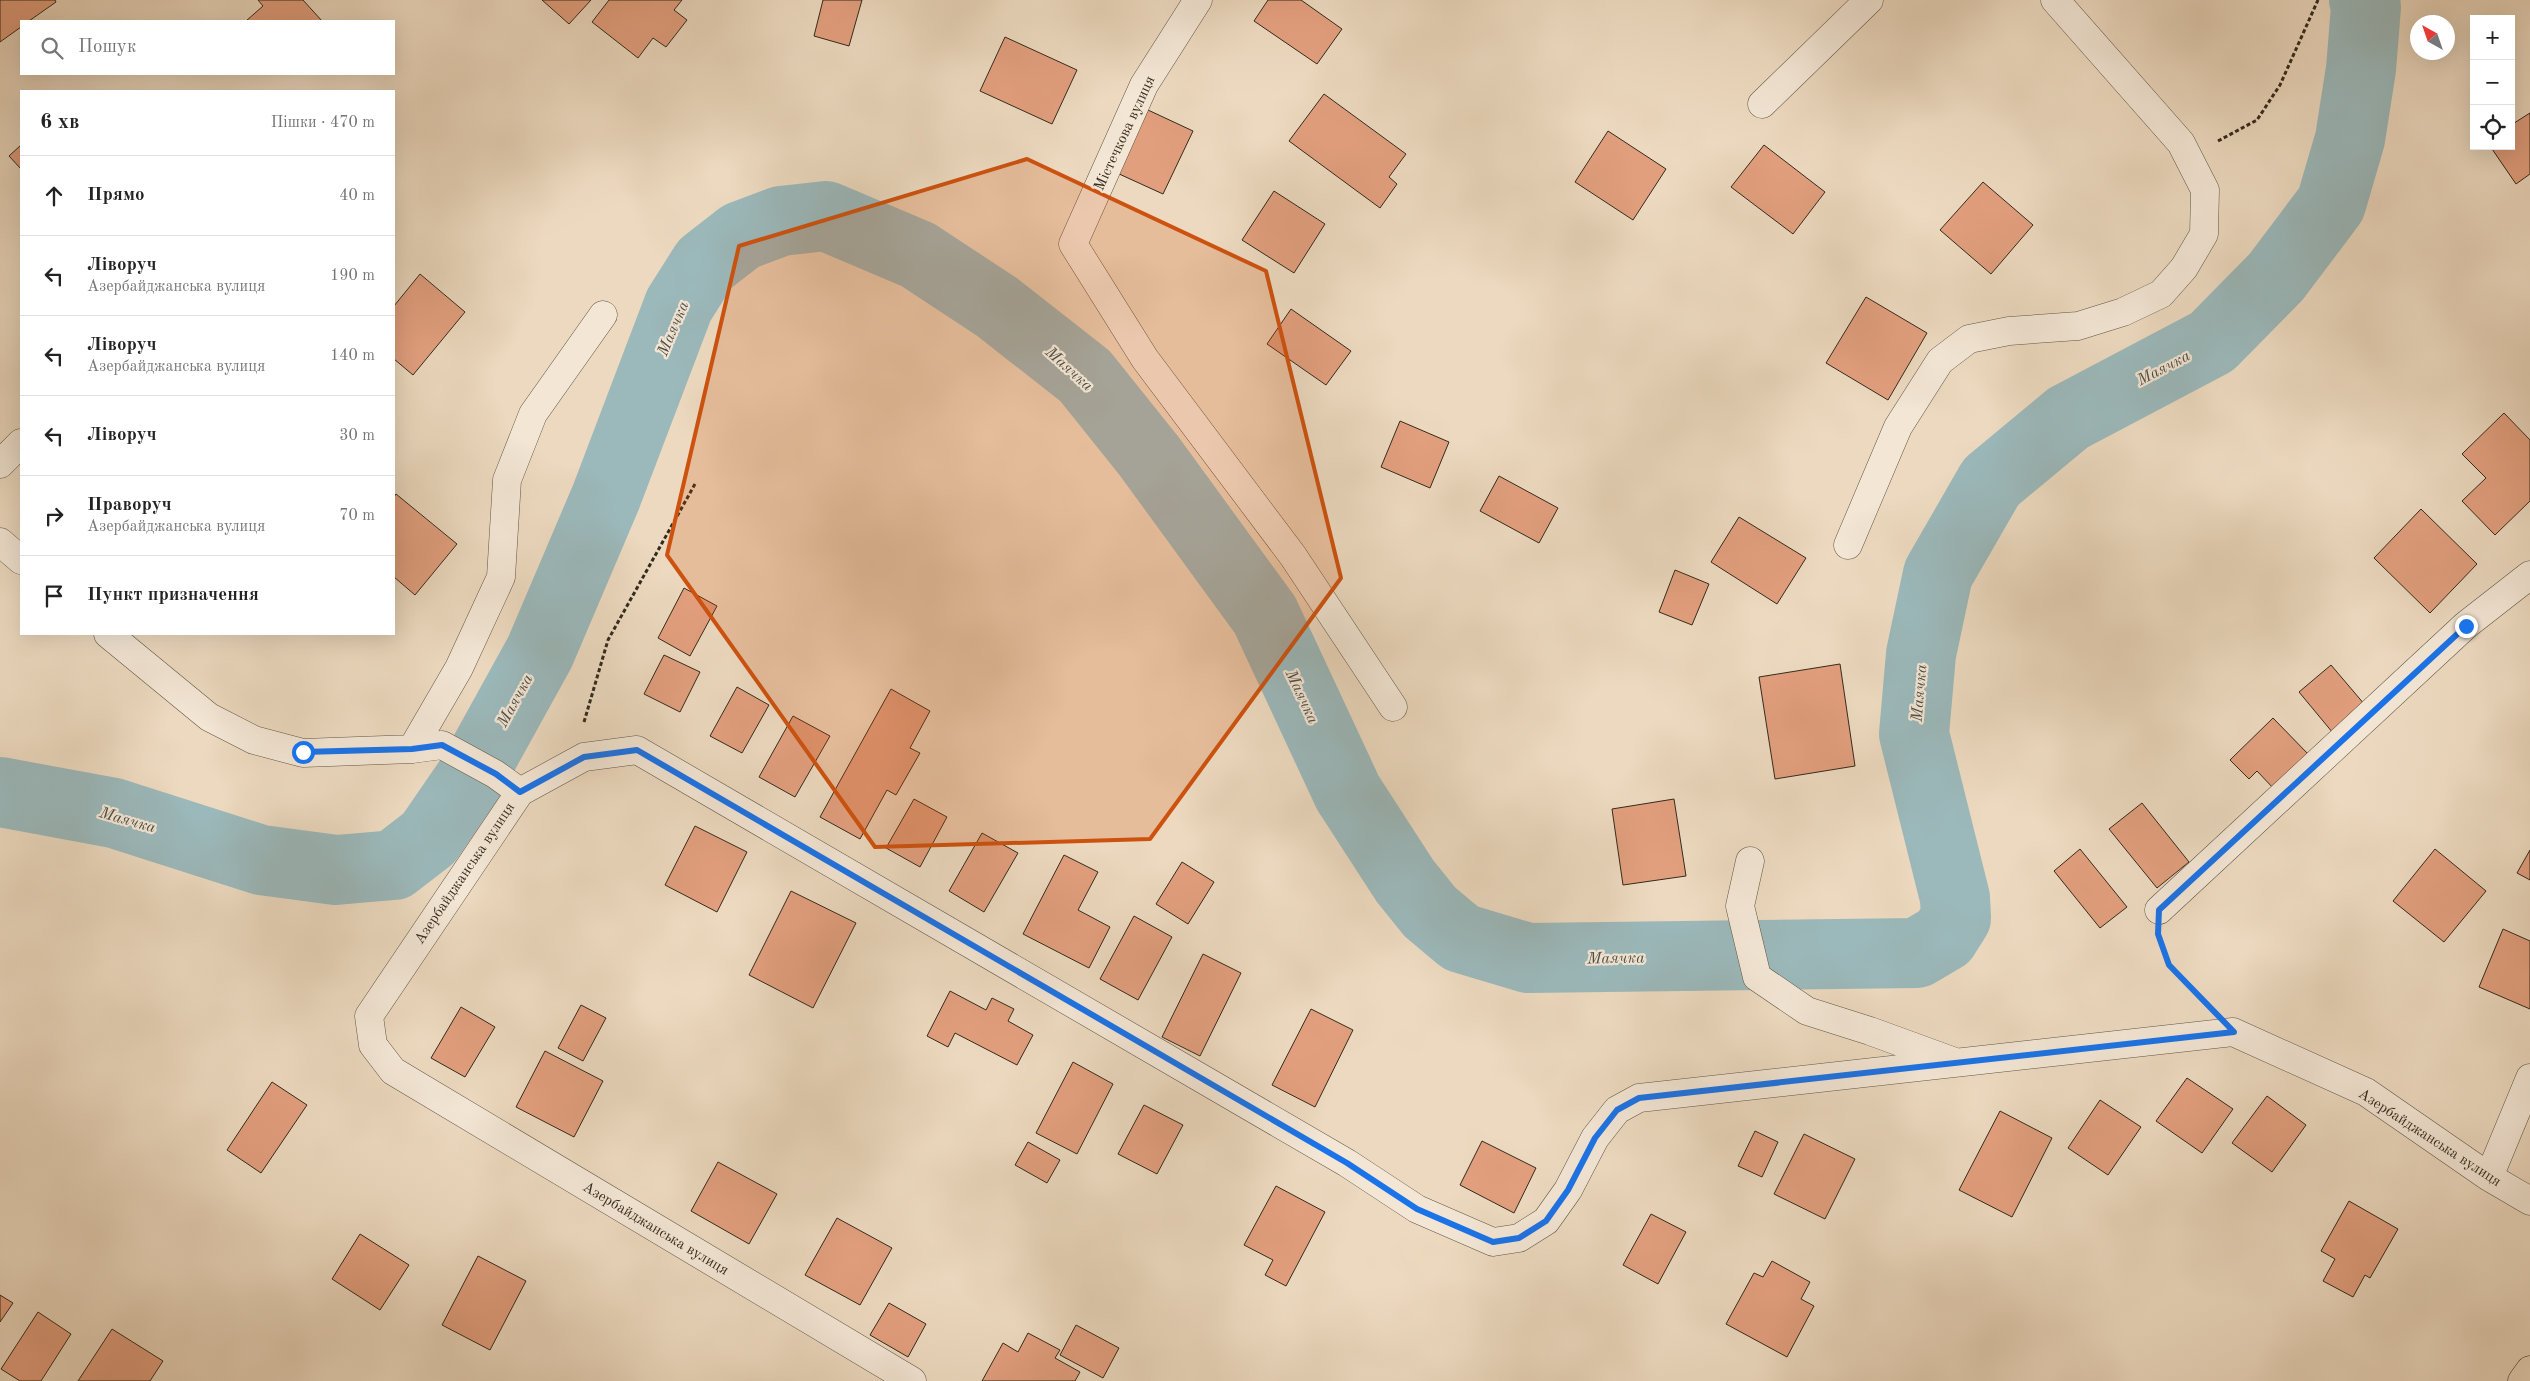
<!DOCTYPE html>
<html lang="uk">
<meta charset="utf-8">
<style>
:root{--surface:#fff;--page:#f2f2f2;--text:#222;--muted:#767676;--line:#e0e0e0}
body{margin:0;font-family:"Old Standard TT",serif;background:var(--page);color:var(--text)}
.controls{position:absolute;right:15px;top:15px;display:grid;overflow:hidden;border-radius:0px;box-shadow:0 5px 20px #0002}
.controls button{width:45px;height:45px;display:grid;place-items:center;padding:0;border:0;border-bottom:1px solid var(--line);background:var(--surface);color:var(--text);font:25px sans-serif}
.compass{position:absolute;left:2410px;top:15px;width:45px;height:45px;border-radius:50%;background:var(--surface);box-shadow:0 5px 20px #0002;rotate:320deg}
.stop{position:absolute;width:15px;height:15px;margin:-11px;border:4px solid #1a73e8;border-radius:50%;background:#fff}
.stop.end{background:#1a73e8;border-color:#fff;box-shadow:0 1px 5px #0008}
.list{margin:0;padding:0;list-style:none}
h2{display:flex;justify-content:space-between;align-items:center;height:65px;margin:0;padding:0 20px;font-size:21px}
h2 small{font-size:16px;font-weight:400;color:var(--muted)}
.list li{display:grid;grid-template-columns:32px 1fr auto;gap:15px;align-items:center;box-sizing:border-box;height:80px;padding:0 20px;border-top:1px solid var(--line)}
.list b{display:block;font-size:19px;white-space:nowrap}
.list p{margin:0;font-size:16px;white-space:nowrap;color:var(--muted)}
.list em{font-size:16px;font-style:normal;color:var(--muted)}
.icon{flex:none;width:28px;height:28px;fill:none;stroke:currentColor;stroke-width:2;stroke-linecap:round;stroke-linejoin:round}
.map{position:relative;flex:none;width:2530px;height:1381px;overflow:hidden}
.search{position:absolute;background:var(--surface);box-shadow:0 5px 20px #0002;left:20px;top:20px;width:375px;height:55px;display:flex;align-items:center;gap:12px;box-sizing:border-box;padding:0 18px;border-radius:0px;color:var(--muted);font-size:19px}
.panel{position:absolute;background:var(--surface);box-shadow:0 5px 20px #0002;left:20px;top:90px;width:375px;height:545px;border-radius:0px}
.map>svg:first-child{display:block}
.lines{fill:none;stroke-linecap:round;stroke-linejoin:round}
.river{stroke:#9bb8ba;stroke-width:70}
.building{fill:#e29f7e;stroke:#332a1d}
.minor-casing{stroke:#615646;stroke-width:29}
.major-casing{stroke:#332a1d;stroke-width:29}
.path{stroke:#332a1d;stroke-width:3;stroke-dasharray:4 2.5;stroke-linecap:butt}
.minor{stroke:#f3e6d5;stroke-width:28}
.major{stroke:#ecd9bf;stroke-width:28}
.route{stroke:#1a73e8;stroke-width:6}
.marked{fill:#cd520f;fill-opacity:0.2;stroke:#cd520f;stroke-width:4;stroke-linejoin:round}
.labels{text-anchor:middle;stroke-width:4.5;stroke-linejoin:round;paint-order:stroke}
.street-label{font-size:15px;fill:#332a1d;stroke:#f3e6d5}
.water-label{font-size:16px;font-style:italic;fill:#4d4e44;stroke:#f3e6d5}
</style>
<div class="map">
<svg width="2530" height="1381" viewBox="0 0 2530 1381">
<rect width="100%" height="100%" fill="#ecd9bf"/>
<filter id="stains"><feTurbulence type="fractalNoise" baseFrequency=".004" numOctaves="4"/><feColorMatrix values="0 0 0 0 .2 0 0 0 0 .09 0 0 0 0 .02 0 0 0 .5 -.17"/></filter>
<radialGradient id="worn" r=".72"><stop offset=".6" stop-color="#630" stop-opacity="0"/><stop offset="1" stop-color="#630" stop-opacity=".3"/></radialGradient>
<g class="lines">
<path class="river" d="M0,792l114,21 147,47 75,10 58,-5 35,-27 42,-61 69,-125 66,-155 73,-192 26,-41 36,-28 40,-15 45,-5 92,39 79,52 88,69 64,80 116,159 83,178 57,88 25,31 31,26 67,20 389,-5 27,-16 12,-19 -1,-20 -41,-164 7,-80 17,-80 53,-92 77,-64 144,-76 64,-65 55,-73 19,-65 11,-70 5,-62 -2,-7"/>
</g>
<path class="building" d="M0,0h55l1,2 -27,19h-8v6l-21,15z
M258,0h45l19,21h-76l17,-15z
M542,0h49l-22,24z
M609,0h73l-8,10 13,10 -21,27 -13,-9 -15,20 -46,-36z
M823,0h39l-13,46 -35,-10z
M1268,0h33l41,29 -25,35 -63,-43z
M1005,37l72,33 -25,54 -72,-33z
M1324,94l82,60 -17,23 8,7 -17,24 -91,-67z
M1148,110l45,21 -30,63 -46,-21z
M2530,113v61l-14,10 -26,-38h21v-21z
M1608,131l58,38 -33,51 -58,-38z
M21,145v24l-12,-13z
M1764,145l61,47 -32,42 -62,-47z
M1983,182l50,43 -42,49 -51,-44z
M1274,191l51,33 -31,49 -52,-33z
M420,274l45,38 -52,63 -19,-16v-53z
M1866,297l61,36 -39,67 -62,-37z
M1291,309l60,42 -25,34 -59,-41z
M2504,413l26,27v61l-35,34 -33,-34 24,-23 -24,-24z
M1400,421l49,21 -19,46 -49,-21z
M1499,476l59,32 -19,35 -59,-32z
M396,494l61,50 -42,51 -21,-18v-80z
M2421,509l56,55 -47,49 -56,-55z
M1739,517l67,41 -29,46 -66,-42z
M1675,570l34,14 -17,41 -33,-13z
M684,588l33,18 -27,50 -32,-18z
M664,655l36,17 -20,40 -36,-18z
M1840,664l15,102 -80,13 -16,-102z
M2331,665l34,40 -32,28 -34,-41z
M737,687l32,18 -27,48 -32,-17z
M891,689l39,22 -20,37 10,5 -24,42 -9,-5 -27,49 -40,-22z
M793,716l37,20 -35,61 -36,-20z
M2273,718l37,38 -35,34 -18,-19 -8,8 -19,-19z
M914,799l33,18 -27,50 -34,-19z
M1674,799l12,77 -63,9 -11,-76z
M2142,803l47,59 -32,26 -48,-59z
M695,826l52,26 -30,60 -52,-27z
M982,833l36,20 -34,59 -35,-21z
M2080,849l47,58 -27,21 -46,-57z
M2435,849l51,42 -42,51 -51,-41z
M2530,850v30l-13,-7z
M1064,855l34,17 -20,38 32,17 -21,41 -66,-34z
M1182,862l32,20 -26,42 -32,-20z
M791,891l65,32 -43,85 -64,-33z
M1134,916l38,21 -34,63 -38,-21z
M2503,929l27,12v68l-51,-22z
M1203,954l38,19 -41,83 -38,-19z
M950,991l36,19 6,-12 22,11 -6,12 25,14 -16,30 -62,-32 -7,14 -21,-11z
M581,1005l25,13 -23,43 -25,-13z
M461,1007l34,20 -30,50 -34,-19z
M1311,1009l42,21 -38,77 -43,-22z
M545,1051l58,30 -29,56 -58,-30z
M1073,1062l40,22 -36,70 -41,-21z
M2187,1078l46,31 -31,44 -46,-32z
M272,1082l35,23 -46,68 -34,-23z
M2267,1096l39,29 -34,47 -40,-29z
M2100,1100l41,27 -33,48 -40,-27z
M1144,1105l39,20 -26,49 -39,-20z
M2000,1111l52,27 -40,79 -53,-27z
M1755,1131l23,11 -16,35 -24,-11z
M1804,1134l51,25 -30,60 -51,-25z
M1482,1141l54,27 -22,45 -54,-28z
M1028,1142l32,18 -13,23 -32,-18z
M718,1162l59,32 -28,50 -58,-33z
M1276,1186l49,26 -39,74 -21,-11 8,-15 -29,-15z
M2349,1201l49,28 -28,49 -5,-3 -12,22 -30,-16 12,-22 -14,-8z
M1651,1214l35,18 -28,52 -35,-19z
M837,1218l55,30 -32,57 -55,-30z
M360,1234l49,31 -29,45 -48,-31z
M478,1256l48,25 -36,69 -48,-25z
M1772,1261l38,21 -9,17 13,7 -27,51 -61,-33 28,-51 9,4z
M0,1295l13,8 -13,19z
M889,1303l37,21 -18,33 -38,-22z
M38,1312l33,22 -30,47h-21l-19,-12z
M1076,1325l43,23 -16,30 -43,-23z
M112,1329l51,32 -13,20h-72z
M1028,1333l32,17 -5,8 25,14 -5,9h-93l21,-38 15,9z"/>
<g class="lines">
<defs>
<path id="minor" d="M1198,0l-54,85 -71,159 72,115 148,197 100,151
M1762,104l107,-104
M0,464l21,-21
M0,542l21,18
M1848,545l50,-118 42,-66 29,-22 40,-8 69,-5 45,-14 38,-18 23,-26 20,-34 1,-44 -24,-47 -126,-143
M108,634l101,83 45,23 49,13 109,-4 30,-4 53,29 25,18
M412,749l47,-81 42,-91 6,-97 26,-66 70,-99
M1750,861l-10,45 17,71 50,34 63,20 85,31
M2159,910l307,-285 64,-50
M2489,1177l41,-99
M912,1381l-519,-310 -20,-26 -4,-29 151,-224 64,-35 53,-7 710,413 70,46 76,33 26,-4 27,-17 22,-31 27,-52 22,-28 22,-12 594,-66 133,60 123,85 41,24"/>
<path id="major" d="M2522,1381l8,-11"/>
</defs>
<use href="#minor" class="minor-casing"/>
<use href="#major" class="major-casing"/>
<path class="path" d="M2218,141l39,-21 23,-35 38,-85
M584,722l24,-82 87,-156
M2162,945l7,20 35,36"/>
<use href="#minor" class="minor"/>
<use href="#major" class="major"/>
</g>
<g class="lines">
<path class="route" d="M303,752l109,-3 30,-4 54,29 24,18 64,-35 53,-7 710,413 70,46 76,33 26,-4 27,-17 22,-31 27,-52 22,-28 22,-12 595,-66 -65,-67 -11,-31 1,-24 307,-284"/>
</g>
<path class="marked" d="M1027,159l239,112 75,307 -191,261 -275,8 -208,-292 72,-309z"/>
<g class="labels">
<g class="street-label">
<text transform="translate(1124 133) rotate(-65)" y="5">Містечкова вулиця</text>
<text transform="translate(464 873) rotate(-56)" y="5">Азербайджанська вулиця</text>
<text transform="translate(2430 1137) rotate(33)" y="5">Азербайджанська вулиця</text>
<text transform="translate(656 1228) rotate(31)" y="5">Азербайджанська вулиця</text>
</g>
<g class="water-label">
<text transform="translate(672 328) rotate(-67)" y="6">Маячка</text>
<text transform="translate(2163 367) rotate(-28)" y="6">Маячка</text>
<text transform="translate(1070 368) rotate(42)" y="6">Маячка</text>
<text transform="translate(1918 693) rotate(-85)" y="6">Маячка</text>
<text transform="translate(1303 696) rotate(65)" y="6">Маячка</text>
<text transform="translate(514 700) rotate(-61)" y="6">Маячка</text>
<text transform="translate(128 819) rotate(16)" y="6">Маячка</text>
<text transform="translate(1616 957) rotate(-1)" y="6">Маячка</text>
</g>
</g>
<rect width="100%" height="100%" filter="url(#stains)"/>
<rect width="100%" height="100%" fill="url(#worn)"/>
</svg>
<div class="controls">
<button>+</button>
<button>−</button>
<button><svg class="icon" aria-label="locate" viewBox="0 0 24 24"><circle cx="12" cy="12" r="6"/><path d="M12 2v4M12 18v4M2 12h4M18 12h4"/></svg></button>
</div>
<svg class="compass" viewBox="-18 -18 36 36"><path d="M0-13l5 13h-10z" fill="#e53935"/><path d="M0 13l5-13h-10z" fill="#767676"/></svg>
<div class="stop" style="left:303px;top:752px"></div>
<div class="stop end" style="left:2466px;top:626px"></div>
<div class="search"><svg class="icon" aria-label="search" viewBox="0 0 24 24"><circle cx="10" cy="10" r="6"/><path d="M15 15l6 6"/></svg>Пошук</div>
<section class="panel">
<h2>6 хв<small>Пішки · 470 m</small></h2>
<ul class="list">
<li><svg class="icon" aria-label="ahead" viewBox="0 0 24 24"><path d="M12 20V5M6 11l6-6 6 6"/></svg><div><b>Прямо</b></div><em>40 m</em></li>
<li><svg class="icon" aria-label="left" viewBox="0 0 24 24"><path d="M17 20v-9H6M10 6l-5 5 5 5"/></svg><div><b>Ліворуч</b><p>Азербайджанська вулиця</p></div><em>190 m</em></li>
<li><svg class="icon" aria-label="left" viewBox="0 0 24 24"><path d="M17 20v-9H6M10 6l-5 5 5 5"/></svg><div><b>Ліворуч</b><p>Азербайджанська вулиця</p></div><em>140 m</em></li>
<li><svg class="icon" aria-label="left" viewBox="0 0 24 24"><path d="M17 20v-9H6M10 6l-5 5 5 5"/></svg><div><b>Ліворуч</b></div><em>30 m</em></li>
<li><svg class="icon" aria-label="right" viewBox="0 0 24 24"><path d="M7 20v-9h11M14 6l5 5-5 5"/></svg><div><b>Праворуч</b><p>Азербайджанська вулиця</p></div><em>70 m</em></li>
<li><svg class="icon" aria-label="arrive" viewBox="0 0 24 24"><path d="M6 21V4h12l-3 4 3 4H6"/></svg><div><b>Пункт призначення</b></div></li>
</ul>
</section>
</div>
